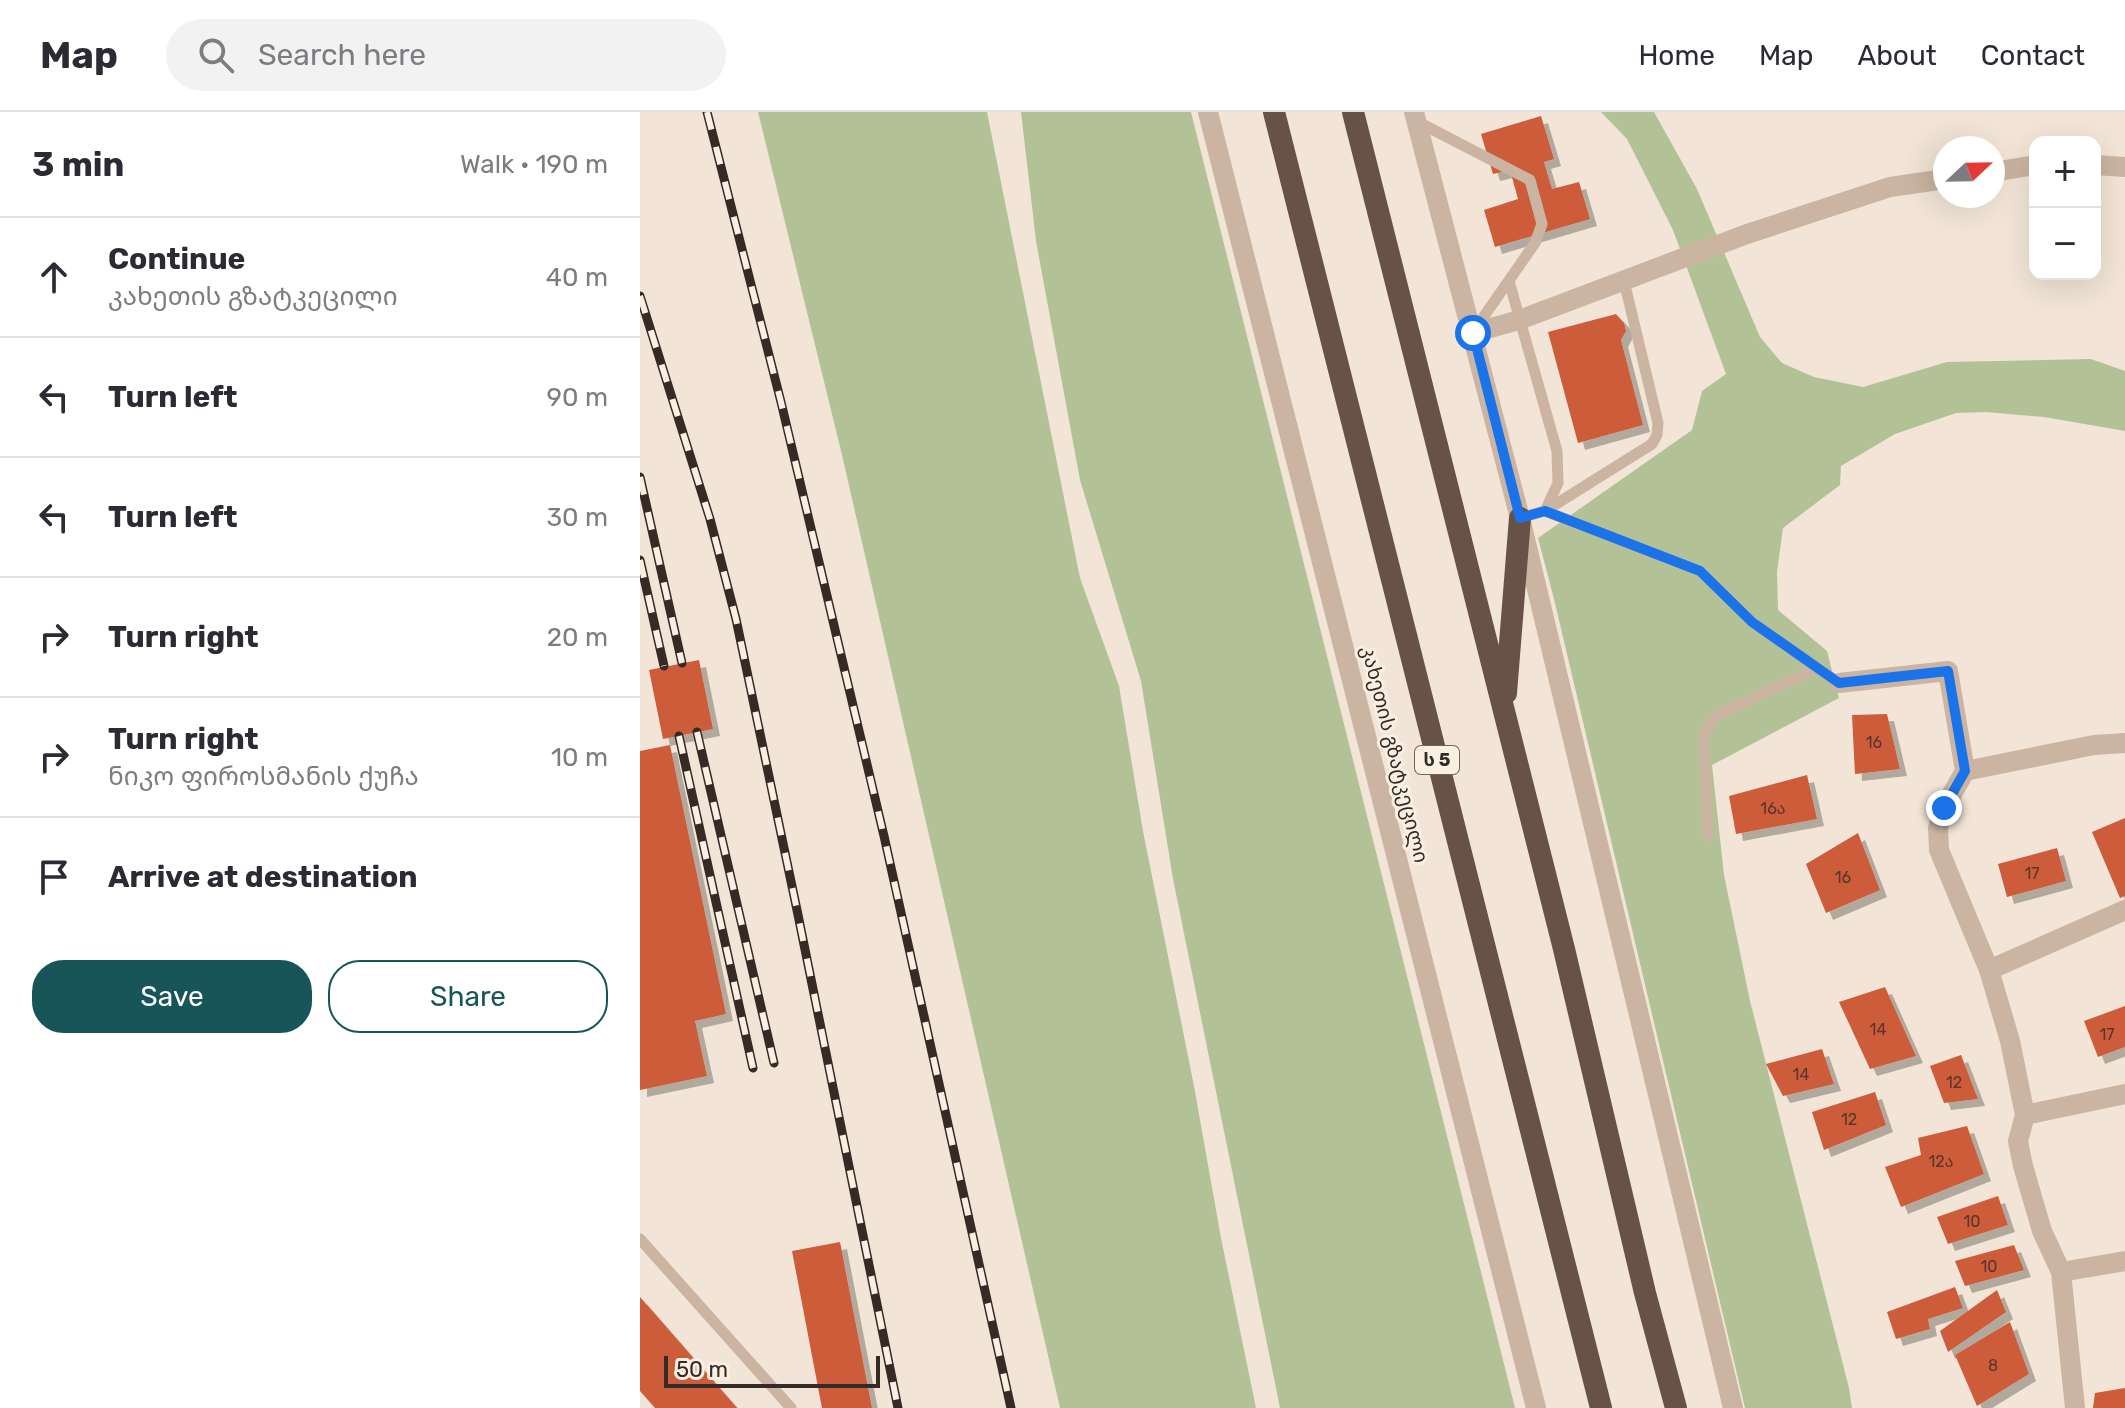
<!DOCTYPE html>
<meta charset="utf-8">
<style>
:root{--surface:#fff;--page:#f2f2f3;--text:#2b2b33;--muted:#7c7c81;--line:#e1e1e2;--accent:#185559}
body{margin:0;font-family:Rubik,"Noto Sans Georgian",sans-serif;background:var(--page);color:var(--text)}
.controls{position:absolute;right:24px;top:24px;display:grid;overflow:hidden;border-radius:16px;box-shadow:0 8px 32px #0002}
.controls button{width:72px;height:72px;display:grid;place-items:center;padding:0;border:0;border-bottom:2px solid var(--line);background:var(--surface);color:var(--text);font:40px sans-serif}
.compass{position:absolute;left:1293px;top:24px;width:72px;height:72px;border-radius:50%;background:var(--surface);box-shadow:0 8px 32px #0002;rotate:68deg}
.scale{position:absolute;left:24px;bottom:20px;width:216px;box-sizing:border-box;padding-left:8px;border:4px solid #352a25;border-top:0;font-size:22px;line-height:28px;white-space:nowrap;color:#352a25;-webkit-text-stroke:6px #faefe3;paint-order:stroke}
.stop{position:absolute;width:24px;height:24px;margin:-18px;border:6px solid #1a73e8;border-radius:50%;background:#fff}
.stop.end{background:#1a73e8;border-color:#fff;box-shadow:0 2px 8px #0008}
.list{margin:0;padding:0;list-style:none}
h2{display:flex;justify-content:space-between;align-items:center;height:104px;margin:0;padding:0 32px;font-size:34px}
h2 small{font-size:26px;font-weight:400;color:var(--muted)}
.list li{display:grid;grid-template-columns:52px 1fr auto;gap:24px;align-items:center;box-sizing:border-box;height:120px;padding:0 32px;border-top:2px solid var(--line)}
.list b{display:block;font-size:30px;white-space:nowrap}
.list p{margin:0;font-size:26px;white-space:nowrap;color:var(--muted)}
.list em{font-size:26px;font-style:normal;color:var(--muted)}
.actions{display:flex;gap:16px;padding:24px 32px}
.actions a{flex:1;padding:18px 0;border:2px solid var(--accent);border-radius:32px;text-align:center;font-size:28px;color:var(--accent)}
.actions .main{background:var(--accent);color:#fff}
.icon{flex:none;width:44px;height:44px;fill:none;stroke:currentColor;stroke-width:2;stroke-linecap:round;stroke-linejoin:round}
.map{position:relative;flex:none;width:1485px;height:1296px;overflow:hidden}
header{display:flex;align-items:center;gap:48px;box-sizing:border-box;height:112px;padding:0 40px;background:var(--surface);border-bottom:2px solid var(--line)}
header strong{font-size:38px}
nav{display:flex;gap:44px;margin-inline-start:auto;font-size:28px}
.search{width:560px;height:72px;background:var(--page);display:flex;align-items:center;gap:20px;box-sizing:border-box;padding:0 28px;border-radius:44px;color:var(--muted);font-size:30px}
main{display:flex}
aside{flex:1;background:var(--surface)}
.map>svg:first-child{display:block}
.green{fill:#b3c296}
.building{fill:#cd5c3a;filter:url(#shadow)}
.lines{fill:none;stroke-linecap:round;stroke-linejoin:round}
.service{stroke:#cbb5a2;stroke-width:11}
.minor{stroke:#cbb5a2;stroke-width:20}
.tertiary{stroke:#cbb5a2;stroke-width:20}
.trunk{stroke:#685248;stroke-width:22}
.rail-casing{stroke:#352a25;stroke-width:9}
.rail{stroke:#faefe3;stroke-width:6;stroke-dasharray:18;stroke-linecap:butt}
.route{stroke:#1a73e8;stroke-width:10}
.labels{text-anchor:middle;stroke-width:6;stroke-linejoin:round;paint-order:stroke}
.number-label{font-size:16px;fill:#5b362a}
.shield{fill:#faefe3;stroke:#70655e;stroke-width:2}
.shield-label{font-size:18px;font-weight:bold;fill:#352a25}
.street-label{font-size:20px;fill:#352a25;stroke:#faefe3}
</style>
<header>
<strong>Map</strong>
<div class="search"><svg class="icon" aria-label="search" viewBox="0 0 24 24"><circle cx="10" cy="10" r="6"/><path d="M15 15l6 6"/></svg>Search here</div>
<nav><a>Home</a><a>Map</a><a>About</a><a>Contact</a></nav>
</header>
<main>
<aside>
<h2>3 min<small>Walk · 190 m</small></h2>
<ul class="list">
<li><svg class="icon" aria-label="ahead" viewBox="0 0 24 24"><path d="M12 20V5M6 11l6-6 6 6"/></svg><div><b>Continue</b><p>კახეთის გზატკეცილი</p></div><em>40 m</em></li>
<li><svg class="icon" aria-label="left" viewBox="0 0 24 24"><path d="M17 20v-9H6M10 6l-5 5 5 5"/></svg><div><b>Turn left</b></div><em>90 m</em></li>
<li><svg class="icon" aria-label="left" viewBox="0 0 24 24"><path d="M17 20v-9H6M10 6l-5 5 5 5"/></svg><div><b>Turn left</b></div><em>30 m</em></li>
<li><svg class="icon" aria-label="right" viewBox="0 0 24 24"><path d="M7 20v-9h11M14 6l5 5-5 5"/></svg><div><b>Turn right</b></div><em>20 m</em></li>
<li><svg class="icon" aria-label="right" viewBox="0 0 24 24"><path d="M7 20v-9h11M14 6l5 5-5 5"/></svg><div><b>Turn right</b><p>ნიკო ფიროსმანის ქუჩა</p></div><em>10 m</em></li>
<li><svg class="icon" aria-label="arrive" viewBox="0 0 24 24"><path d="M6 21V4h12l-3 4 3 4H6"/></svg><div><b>Arrive at destination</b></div></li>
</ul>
<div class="actions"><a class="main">Save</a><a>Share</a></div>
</aside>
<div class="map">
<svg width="1485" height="1296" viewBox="0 0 1485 1296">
<defs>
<filter id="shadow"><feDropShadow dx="7" dy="7" stdDeviation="0" flood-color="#0004"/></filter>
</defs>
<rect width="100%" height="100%" fill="#f2e5d7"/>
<path class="green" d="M118,0h229l93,466 39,108 24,145 51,255 27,152 35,170h-196l-218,-953z
M381,0h170l324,1296h-235l-107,-529 -32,-198 -61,-201 -44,-239z
M961,0h53l43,77 63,148 22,26 32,14 49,10 84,-25 144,-3 34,12v60l-81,-14 -58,-5 -30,1 -61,21 -54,32 -1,19 -57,43 -6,44 1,38 49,41 12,47 -127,67 12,110 26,126 99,387 3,20h-107l-191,-809 -16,-61 154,-108 10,-39 24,-17 -53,-144 -46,-91z"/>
<path class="building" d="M901,4l13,43 -10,3 8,27 27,-7 11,37 -95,28 -11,-37 34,-11 -8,-29 -17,4 -12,-40z
M976,202l8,9 2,8 -5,9 22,85 -65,18 -30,-111z
M59,548l14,69 -50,10 -14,-69z
M1247,602l13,55 -45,5 -3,-59z
M30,633l56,269 -31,7 12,55 -67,14v-339z
M1167,663l10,44 -81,15 -7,-38z
M1485,706v78l-5,2 -28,-66z
M1218,721l22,57 -54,23 -20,-49z
M1417,736l9,33 -59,16 -9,-33z
M1245,875l31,69 -46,13 -31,-67z
M1485,894v41l-27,10 -14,-36z
M1182,937l12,35 -51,12 -17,-32z
M1321,943l17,44 -34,4 -14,-37z
M1235,980l11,33 -62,25 -12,-38z
M1327,1014l17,48 -83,33 -16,-40 36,-12 -3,-17z
M1358,1084l10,29 -60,19 -11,-27z
M200,1130l32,166h-50l-30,-157z
M1374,1133l10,25 -59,16 -10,-25z
M1315,1175l8,21 -35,11 2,10 -34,10 -9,-27z
M1357,1178l9,22 -58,40 -8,-21z
M0,1185l97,111h-82l-15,-17z
M1370,1210l19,52 -52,32 -22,-51z
M1485,1276v20h-32l2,-15z"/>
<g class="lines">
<path class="service" d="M778,10l112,58 12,44 -7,19 -62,89
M869,169l48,170 1,32 -13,28
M905,399l107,-67 5,-9 1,-12 -34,-142
M880,406l25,-7 155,60 52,51 87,61
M1068,724l-4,-90c0,-16 4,-24 17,-33l97,-45
M0,1127l151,169"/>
<path class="minor" d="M1455,53l30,2
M1353,60l42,-7
M833,221l46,-13 228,-86 143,-47 55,-8
M1199,571l109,-12 17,100
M1349,858l136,-60
M1385,1003l100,-21
M1421,1160l64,-11
M1435,1296l-14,-136 -19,-41 -19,-65 -5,-25 7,-26 -15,-74 -21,-71 -50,-120 -1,-22 6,-20 21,-37 129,-26 31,-2"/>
<path class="tertiary" d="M568,0l328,1296
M774,0l106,406 213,890"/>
<path class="trunk" d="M634,0l327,1296
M713,0l211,837 81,344 31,115
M866,581l14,-175"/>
<defs>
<path id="rail" d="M67,0l74,290 103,434 127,572
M0,184l70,223 26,100 61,291 101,498
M0,365l42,186
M0,448l24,106
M57,620l77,331
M39,624l74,332"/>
</defs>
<use href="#rail" class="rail-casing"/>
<use href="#rail" class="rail"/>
</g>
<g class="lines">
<path class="route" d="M833,221l47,185 25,-7 155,60 52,51 87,61 109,-12 17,100 -21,37"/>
</g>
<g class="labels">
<g class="number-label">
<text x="1234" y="636">16</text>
<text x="1133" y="702">16ა</text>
<text x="1392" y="767">17</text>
<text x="1203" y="771">16</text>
<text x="1238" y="923">14</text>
<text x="1467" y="928">17</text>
<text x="1161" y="968">14</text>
<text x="1314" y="976">12</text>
<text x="1209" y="1013">12</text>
<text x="1301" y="1055">12ა</text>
<text x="1332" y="1115">10</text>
<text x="1349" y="1160">10</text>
<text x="1353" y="1259">8</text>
</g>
<rect class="shield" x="775" y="634" width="44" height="28" rx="6"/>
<g class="shield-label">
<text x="797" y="654">ს 5</text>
</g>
<g class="street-label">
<text transform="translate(755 642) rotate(76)" y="7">კახეთის გზატკეცილი</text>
</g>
</g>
</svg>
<div class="controls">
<button>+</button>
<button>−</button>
</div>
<svg class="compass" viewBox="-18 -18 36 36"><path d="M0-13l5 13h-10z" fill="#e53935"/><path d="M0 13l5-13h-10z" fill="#7c7c81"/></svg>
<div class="scale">50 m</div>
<div class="stop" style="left:833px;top:221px"></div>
<div class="stop end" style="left:1304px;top:696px"></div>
</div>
</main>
